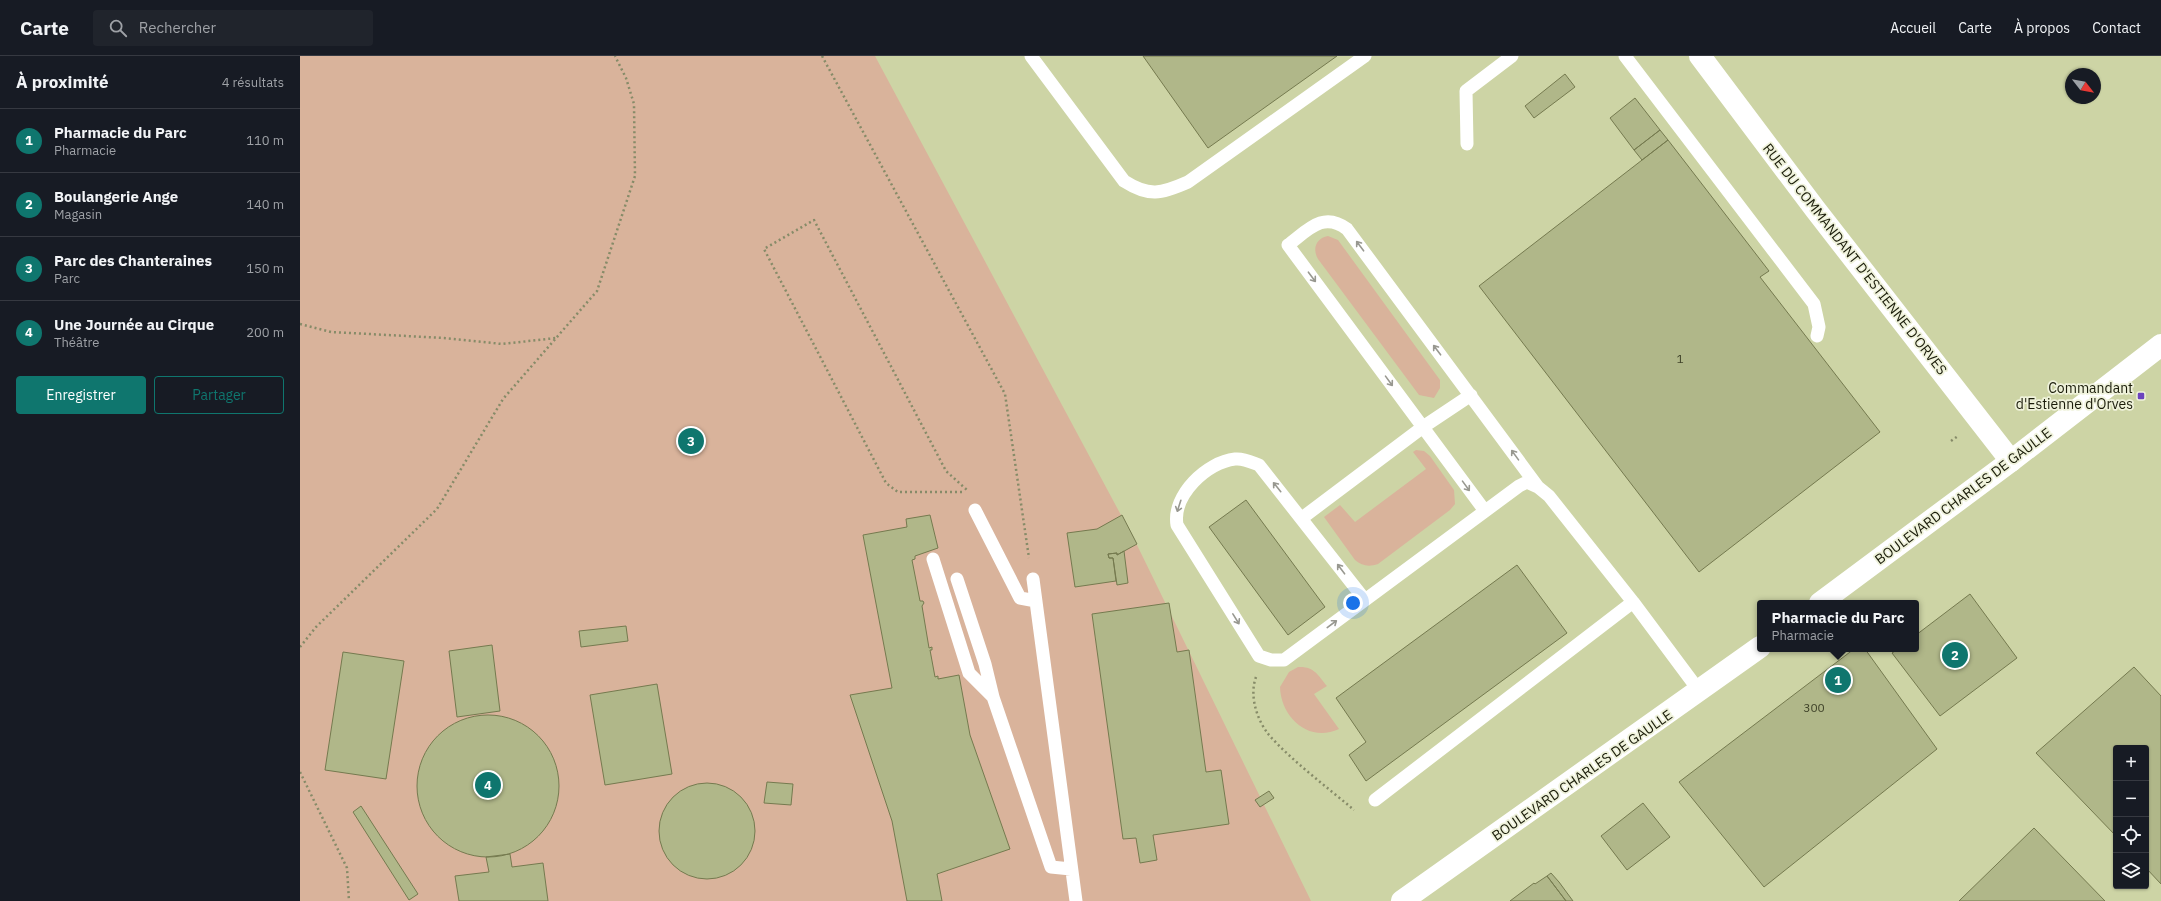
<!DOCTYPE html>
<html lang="fr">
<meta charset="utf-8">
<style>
:root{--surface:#171b24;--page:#20242c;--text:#f1f3f6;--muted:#9ea1a6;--line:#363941;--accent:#0f766e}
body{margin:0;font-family:"IBM Plex Sans",sans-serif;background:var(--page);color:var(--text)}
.controls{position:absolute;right:12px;bottom:12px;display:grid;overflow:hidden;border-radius:4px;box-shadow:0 1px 3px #0004}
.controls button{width:36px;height:36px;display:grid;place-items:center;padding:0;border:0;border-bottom:1px solid var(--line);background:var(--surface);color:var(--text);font:20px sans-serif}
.compass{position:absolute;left:1765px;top:12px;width:36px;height:36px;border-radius:50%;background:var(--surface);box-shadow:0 1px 3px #0004;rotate:121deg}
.you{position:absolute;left:1053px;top:547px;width:14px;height:14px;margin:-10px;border:3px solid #fff;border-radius:50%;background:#1a73e8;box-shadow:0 0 0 6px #1a73e833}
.badge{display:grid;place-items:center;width:26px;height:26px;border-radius:50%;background:var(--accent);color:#fff;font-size:13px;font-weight:700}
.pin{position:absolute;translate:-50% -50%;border:2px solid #fff;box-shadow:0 1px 4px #0006}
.popup{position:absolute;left:1457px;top:544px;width:162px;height:52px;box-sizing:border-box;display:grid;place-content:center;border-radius:4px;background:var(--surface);filter:drop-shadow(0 1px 3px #0005);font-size:13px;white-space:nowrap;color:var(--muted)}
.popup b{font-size:15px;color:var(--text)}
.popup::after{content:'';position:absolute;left:50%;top:100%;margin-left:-8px;border:8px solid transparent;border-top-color:var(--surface)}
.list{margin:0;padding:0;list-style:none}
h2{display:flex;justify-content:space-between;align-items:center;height:52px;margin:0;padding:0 16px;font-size:17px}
h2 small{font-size:13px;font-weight:400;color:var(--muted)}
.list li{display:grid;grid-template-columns:26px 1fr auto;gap:12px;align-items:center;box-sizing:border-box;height:64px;padding:0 16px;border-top:1px solid var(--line)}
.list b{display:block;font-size:15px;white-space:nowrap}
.list p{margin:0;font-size:13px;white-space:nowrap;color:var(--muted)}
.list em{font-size:13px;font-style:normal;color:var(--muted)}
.actions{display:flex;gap:8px;padding:12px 16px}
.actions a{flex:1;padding:9px 0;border:1px solid var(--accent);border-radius:4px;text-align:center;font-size:14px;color:var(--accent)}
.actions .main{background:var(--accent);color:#fff}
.icon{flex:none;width:22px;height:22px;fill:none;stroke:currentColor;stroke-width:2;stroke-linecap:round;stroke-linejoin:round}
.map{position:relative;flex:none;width:1861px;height:845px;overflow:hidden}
header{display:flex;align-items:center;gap:24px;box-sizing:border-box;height:56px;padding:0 20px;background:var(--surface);border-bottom:1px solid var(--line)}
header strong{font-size:19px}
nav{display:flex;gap:22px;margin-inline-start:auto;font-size:14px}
.search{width:280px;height:36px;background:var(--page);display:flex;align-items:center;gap:10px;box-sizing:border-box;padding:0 14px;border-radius:4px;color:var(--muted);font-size:15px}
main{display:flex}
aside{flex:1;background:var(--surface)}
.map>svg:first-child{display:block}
.green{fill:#d9b39b}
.building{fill:#b0b789;stroke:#757a4f}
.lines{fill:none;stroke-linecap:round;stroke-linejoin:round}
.path{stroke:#868b68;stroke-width:2.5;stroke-dasharray:2 3;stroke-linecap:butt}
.service{stroke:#fff;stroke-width:13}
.minor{stroke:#fff;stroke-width:22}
.secondary{stroke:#fff;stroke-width:22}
.oneway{stroke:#989890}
.poi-dot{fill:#6c44bd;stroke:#eff2db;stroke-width:1.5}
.labels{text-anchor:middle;stroke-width:3.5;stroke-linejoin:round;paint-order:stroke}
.number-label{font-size:12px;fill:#3f4229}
.street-label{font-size:14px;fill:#191b09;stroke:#eff2db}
.poi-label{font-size:14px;fill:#191b09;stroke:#eff2db;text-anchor:end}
</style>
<header>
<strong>Carte</strong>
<div class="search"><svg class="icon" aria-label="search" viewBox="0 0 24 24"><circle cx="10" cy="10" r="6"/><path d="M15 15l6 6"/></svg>Rechercher</div>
<nav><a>Accueil</a><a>Carte</a><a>À propos</a><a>Contact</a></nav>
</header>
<main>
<aside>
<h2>À proximité<small>4 résultats</small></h2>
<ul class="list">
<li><span class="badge">1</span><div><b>Pharmacie du Parc</b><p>Pharmacie</p></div><em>110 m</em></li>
<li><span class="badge">2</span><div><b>Boulangerie Ange</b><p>Magasin</p></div><em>140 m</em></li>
<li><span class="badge">3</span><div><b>Parc des Chanteraines</b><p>Parc</p></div><em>150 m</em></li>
<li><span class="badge">4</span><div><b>Une Journée au Cirque</b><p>Théâtre</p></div><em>200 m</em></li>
</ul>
<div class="actions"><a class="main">Enregistrer</a><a>Partager</a></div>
</aside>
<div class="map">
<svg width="1861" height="845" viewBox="0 0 1861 845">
<rect width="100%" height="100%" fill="#cdd4a5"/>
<path class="green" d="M0,0h575l262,489 174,356h-1011z
M1028,180l10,4 102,140v8l-6,10 -15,-3 -101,-136c-6,-10 -2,-21 10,-23z
M1116,394l8,1 6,5 24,34 1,14 -5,6 -72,54c-9,3 -16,2 -23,-4l-31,-43 16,-12 15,17 71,-53 -13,-17z
M998,611c16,-1 20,8 29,19l-13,8 25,35c-30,14 -58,-11 -59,-42l9,-15z"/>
<path class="building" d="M843,0h194l-129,92z
M1265,18l10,13 -41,31 -9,-12z
M1335,42l25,32 -26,20 -24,-32z
M1360,74l8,10 -26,20 -8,-10z
M1368,84l101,131 -9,6 120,155 -181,140 -220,-286z
M946,444l79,107 -37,28 -79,-108z
M630,459l8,33 -23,8v3l-3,1 8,41h3l1,2 -2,3 7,42 3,-1v3h-2l5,27 3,-1v3l21,-4 11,60 40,114 -73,25 5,27h-35l-15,-80 -42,-126 42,-7 -29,-153 44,-8 -1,-8z
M822,459l15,29 -20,11v-2l-9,1 1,4h4l3,23 -41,6 -8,-54 30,-4z
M824,495l4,32 -11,2 -4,-27h-4l-1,-4 9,-1v2z
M1217,509l50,68 -201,148 -17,-26 17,-13 -30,-44z
M1670,538l47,64 -77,58 -48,-63 6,-4h18v-14z
M869,547l8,49 12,-2 17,122 15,-2 8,54 -76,11 4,25 -17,3 -4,-25 -13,1 -31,-225z
M326,570l2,15 -47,6 -2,-16z
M192,589l8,66 -43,6 -8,-66z
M1554,593h11l72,100 -173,138 -85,-105z
M43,596l61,9 -18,118 -61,-9z
M1834,611l27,29v188l-15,-16v-120h-30v88l-80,-83z
M357,628l15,90 -67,11 -15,-90z
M117 730a71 71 0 1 1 142 0a71 71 0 1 1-142 0Z
M467,726l26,2 -2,21 -27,-2z
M359 775a48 48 0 1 1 96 0a48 48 0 1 1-96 0Z
M969,735l5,7 -14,9 -5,-7z
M1343,747l27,34 -43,33 -26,-34z
M61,750l57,88 -9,6 -56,-88z
M1734,772l71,73h-146z
M210,798l2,13 31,-4 5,38h-89l-4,-25 34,-4 -3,-15z
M1251,817l8,9 14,19h-7l-19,-25z
M1247,820l19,25h-56l24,-18 1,1z"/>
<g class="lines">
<path class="path" d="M522,0l183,338 24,164
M0,268l31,8 113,6 58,6 54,-6
M1651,385l7,-5
M662,436h-64l-12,-9 -122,-234 50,-29 132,251 21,19
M0,591l16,-20 121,-118 66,-110 94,-108 38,-115 -1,-72 -8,-26 -11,-22
M956,621c-7,19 1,43 13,58 23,26 58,52 85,75
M0,716l47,96 2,33"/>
<path class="service" d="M731,0l93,125c25,16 37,13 64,1l177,-126
M1325,0l189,248 5,23 -2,9
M1167,88l-1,-53 46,-35
M675,454l45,88 16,3
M1185,455l-197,-266c20,-15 35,-34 59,-16l191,258
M1002,462l121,-91 48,-32
M633,503l36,114 24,24
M657,523l28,85 8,33 58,170 20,2
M733,523l43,322
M1065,544l-106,-135c-8,-3 -15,-7 -24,-6 -28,3 -63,36 -58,66l82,131 12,4h13l235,-174 8,-4 11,5 11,9 84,106 67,90
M1075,744l258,-198"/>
<path class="minor" d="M1400,0l115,153 196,252"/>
<path class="secondary" d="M1520,547l191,-142 150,-116
M1102,845l358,-254"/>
</g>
<defs><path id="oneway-shaft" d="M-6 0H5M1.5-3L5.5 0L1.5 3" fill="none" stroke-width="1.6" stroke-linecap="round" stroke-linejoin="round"/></defs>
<g class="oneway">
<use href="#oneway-shaft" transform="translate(1060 190) rotate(-127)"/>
<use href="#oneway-shaft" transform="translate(1012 221) rotate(53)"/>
<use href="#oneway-shaft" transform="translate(1137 294) rotate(-127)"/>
<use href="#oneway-shaft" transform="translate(1089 325) rotate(54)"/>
<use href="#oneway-shaft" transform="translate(1215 399) rotate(-126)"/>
<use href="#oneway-shaft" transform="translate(1166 430) rotate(54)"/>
<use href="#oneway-shaft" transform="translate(977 431) rotate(-129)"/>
<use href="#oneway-shaft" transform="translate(879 450) rotate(108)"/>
<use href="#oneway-shaft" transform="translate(1041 513) rotate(-127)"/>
<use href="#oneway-shaft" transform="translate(936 563) rotate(58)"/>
<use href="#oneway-shaft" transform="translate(1032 568) rotate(-37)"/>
</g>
<rect class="poi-dot" x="1837" y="336" width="8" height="8" rx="2"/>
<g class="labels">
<g class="number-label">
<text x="1380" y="307">1</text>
<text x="1514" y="656">300</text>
</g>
<g class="street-label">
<text transform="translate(1555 203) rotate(52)" y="5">RUE DU COMMANDANT D'ESTIENNE D'ORVES</text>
<text transform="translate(1663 440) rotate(-37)" y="5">BOULEVARD CHARLES DE GAULLE</text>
<text transform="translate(1282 719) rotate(-35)" y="5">BOULEVARD CHARLES DE GAULLE</text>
</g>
<g class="poi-label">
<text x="1833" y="337">Commandant<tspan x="1833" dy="16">d'Estienne d'Orves</tspan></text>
</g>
</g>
</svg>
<div class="controls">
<button>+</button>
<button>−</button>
<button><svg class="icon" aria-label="locate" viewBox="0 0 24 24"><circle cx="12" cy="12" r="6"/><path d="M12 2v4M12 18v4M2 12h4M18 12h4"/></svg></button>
<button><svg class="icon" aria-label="layers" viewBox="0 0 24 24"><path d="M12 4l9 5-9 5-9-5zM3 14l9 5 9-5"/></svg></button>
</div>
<svg class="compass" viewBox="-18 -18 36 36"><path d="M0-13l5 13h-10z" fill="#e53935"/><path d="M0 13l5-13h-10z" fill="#9ea1a6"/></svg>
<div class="you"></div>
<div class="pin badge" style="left:1538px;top:624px">1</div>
<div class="popup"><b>Pharmacie du Parc</b>Pharmacie</div>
<div class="pin badge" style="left:1655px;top:599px">2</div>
<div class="pin badge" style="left:391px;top:385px">3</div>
<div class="pin badge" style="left:188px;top:729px">4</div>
</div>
</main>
